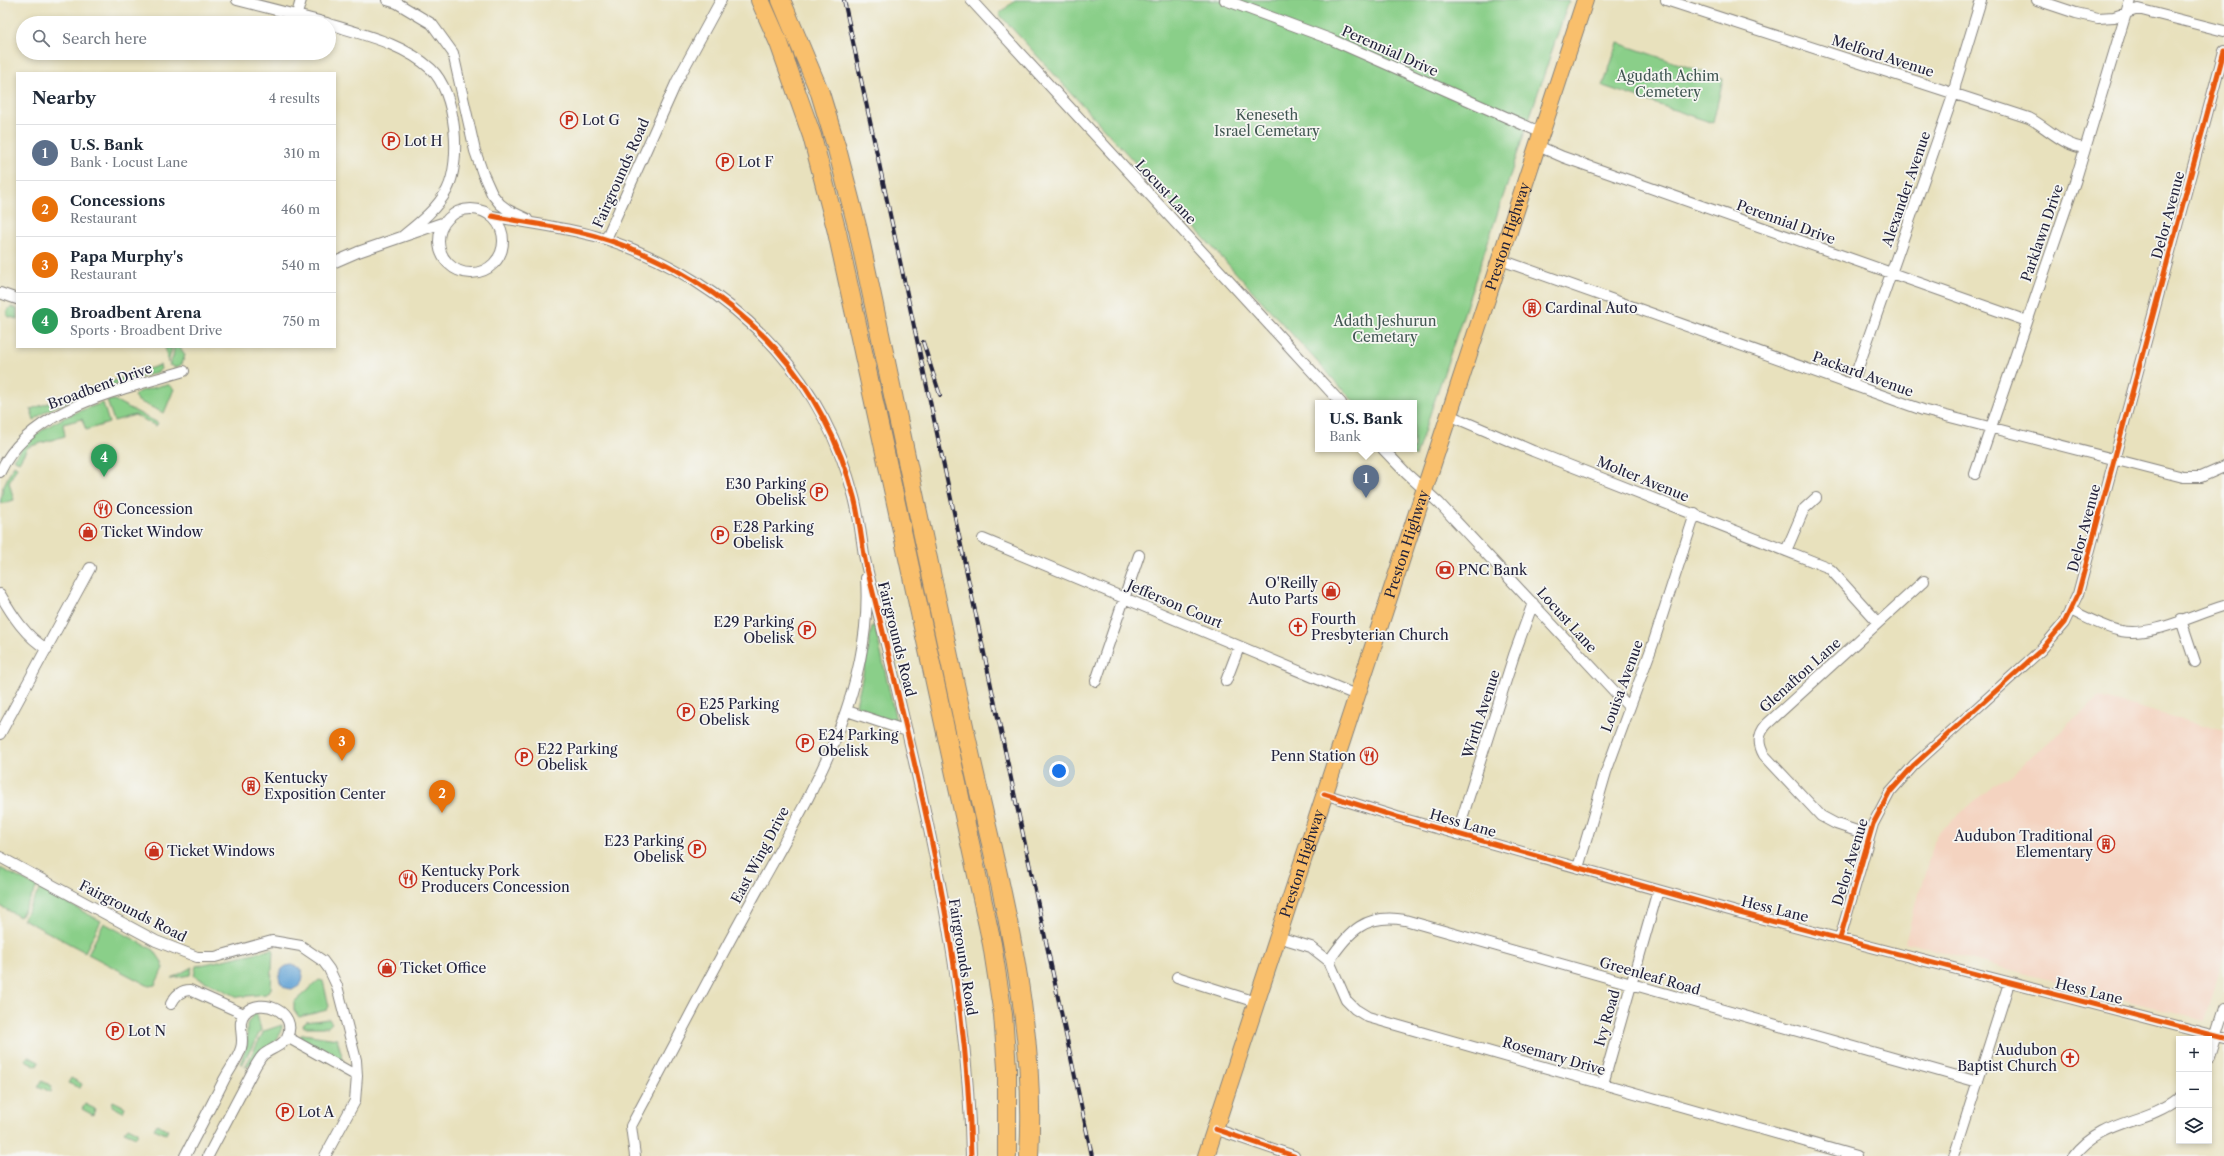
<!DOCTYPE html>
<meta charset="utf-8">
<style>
:root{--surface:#fff;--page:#f6f6f7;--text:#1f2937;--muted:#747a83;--line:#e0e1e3;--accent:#1a73e8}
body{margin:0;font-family:"Libre Caslon Text",serif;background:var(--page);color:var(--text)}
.controls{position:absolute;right:12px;bottom:12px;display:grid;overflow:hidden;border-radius:0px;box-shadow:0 2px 6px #0003}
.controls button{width:36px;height:36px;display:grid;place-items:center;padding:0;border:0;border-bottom:1px solid var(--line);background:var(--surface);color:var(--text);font:20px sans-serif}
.you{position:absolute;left:1059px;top:771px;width:14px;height:14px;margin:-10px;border:3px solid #fff;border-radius:50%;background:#1a73e8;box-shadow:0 0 0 6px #1a73e833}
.badge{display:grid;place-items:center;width:26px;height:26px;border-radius:50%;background:var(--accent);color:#fff;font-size:13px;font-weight:700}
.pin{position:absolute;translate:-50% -33px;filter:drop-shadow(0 1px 2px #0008)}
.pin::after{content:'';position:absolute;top:21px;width:14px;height:12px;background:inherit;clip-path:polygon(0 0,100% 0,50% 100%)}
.popup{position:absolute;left:1315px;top:400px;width:102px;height:52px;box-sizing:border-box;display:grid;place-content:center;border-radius:0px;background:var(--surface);filter:drop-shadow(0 1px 3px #0005);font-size:13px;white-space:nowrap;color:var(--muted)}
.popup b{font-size:15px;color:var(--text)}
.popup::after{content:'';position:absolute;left:50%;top:100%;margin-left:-8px;border:8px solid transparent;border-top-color:var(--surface)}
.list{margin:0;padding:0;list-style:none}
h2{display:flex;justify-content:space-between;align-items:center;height:52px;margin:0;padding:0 16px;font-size:17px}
h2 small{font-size:13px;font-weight:400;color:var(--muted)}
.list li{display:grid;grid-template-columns:26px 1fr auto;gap:12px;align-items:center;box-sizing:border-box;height:56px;padding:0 16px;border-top:1px solid var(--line)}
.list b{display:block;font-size:15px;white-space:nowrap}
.list p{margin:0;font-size:13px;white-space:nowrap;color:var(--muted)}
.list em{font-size:13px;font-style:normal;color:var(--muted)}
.icon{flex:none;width:22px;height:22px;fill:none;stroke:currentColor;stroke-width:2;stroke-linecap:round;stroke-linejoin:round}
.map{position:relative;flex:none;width:2224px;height:1156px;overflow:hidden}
.search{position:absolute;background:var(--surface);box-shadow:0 2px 6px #0003;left:16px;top:16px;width:320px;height:44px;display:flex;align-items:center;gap:10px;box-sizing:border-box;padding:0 14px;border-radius:22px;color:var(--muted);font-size:15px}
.panel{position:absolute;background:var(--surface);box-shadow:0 2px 6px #0003;left:16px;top:72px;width:320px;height:276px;border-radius:0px}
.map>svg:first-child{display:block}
.built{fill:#f4d3c0}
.green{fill:#8acf89;stroke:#567862}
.water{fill:#62a3d5;stroke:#426288}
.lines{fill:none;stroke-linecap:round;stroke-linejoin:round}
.minor-casing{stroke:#85827c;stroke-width:12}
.primary-casing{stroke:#85827c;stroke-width:18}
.motorway-casing{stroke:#85827c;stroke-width:20}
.minor{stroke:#fff;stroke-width:10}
.primary{stroke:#f9bf6c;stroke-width:16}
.motorway{stroke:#f9bf6c;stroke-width:18}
.rail-casing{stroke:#22223b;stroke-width:4}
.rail{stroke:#f6f6f2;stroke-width:2.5;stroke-dasharray:8;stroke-linecap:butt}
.cycleway-casing{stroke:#f6f6f2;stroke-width:8}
.cycleway{stroke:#e8590c;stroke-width:5}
.labels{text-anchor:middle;stroke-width:3.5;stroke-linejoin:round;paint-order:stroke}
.street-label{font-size:14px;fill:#22223b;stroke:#f6f6f2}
.park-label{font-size:14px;fill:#415652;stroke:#f6f6f2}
.poi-label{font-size:14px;fill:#22223b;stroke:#f6f6f2;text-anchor:start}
</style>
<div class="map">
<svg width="2224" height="1156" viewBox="0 0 2224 1156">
<rect width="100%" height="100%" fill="#f6f6f2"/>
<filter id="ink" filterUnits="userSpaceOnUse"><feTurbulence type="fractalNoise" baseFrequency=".025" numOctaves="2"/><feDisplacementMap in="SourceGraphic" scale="8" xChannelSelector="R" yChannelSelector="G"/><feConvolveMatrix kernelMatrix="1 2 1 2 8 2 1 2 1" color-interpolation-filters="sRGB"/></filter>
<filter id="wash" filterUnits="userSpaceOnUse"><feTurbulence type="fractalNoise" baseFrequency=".012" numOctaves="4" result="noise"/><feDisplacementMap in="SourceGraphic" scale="16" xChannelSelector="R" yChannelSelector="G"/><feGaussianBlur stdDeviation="0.9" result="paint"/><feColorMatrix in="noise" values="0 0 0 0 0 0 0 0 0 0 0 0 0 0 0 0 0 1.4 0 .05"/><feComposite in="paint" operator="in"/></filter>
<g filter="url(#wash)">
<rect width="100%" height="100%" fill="#e8e1bd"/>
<path class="built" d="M2100,697l124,34v224l-19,66 -300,-79 31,-107 58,-51 16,-8z"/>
<path class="green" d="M1015,0h554l-153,456 -10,-7h8v-46h-59l-356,-389z
M1618,43l105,36 -10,44 -110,-37z
M11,307l6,2v10l-10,-3v-5z
M165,347l7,1 -4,15z
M174,347h6l5,8 -3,9 -8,5 1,-2 -6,-2 4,-8z
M160,365l1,4 -3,3c-24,8 -112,31 -124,49l-3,-12z
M163,385h6l5,4 -10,24 -26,-12 -4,-5 4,-4z
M114,400l44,23 -2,3 -21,-11 -21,6 -7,-20z
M103,403l6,20 -23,7 -4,-11 -19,5 2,12 -37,11 -9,15 -6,-3c22,-31 55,-45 90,-56z
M14,465l3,2 -8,15 5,18 -14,4 3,-17z
M872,626h3l21,95 -3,2 -34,-13 -3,-5 11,-49z
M0,868l37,19 -17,30 -20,-11z
M40,889l61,32 -16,31 -62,-33z
M104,923l50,27 8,12 1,6 -8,17 -6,1 -61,-32z
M273,949l-2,40 -5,5 -28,3 -44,-21 2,-10z
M192,967l-2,8 -18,3z
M319,980l4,1 6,25 -2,4 -28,7 -5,-7v-8z
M256,1011l5,19 -19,35 -1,-3 6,-19v-19z
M329,1019l3,4 -4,4h-24l-1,-2 3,-3z
M282,1025c-1,21 -22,22 -33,41l-4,1 19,-36z
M303,1034l34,5 7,23 -40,-22 -4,-4z
M28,1056l11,6 -2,4 -12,-6z
M71,1078l11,6 -2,4 -12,-5z
M42,1081l10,5 -1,6 -13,-6z
M113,1101l12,6 -2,5 -11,-6z
M85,1104l10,5 -2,6 -11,-6z
M157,1124l11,6 -2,4 -12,-5z
M128,1127l10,5 -2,5 -12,-5z"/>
<path class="water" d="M279 977a12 12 0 1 1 24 0a12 12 0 1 1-24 0Z"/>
</g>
<g filter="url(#ink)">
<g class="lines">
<defs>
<path id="minor" d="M237,0l90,23
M387,0l10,3 35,21 21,29 22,98 8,23 9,20 8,10 8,6 19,9
M971,0l370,403
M1225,0l105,39 212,94
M1666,0l363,118c19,10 34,28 56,30
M2037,0l39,13 22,5 16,-1 24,-8 86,22
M297,14l4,-14
M329,24c35,11 75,20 102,45 25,23 31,92 16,121 -10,19 -28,33 -44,46
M1538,146l25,11 464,164
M439 241a32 32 0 1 1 64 0a32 32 0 1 1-64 0Z
M492,216c35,7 70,11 103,20 69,20 133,60 181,113 37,42 64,94 78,148 5,19 7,39 10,58 6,28 14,56 21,85 41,169 83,341 86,516
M606,239l71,-158 44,-81
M1501,260l422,150 260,67h18l23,-10
M335,262l23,-10 87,-30
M0,293l17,6
M1852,385l102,-292 2,-11 25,-82
M1449,415l84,36 294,116
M1383,449l24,25 32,29 190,204
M0,472c30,-65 122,-82 184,-101
M1975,474l100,-292 55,-182
M983,539l373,156
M1786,551l18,-42 12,-11
M1831,570l47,52
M0,594c12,21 26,43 47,55
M2070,610c16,7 33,17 51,21 31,6 72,-16 103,-25
M2181,620l14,42
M1096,681l43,-126
M1226,681l13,-34
M847,711l60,20
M0,734l90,-166
M1324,794l73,23 343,96 484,125
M1457,834l57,-179 19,-52
M1869,835l-33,-11 -15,-8 -57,-61c-7,-12 -6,-21 3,-31l157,-143
M0,857l156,84 41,16h18l57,-16 29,5 22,15 6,8 8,17 19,74 1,16 -2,25 -30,55
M1578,868l28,-96 47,-128 42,-130
M1278,937l33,10 18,14 17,39 9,9 13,8 488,139
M1840,938l33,-114 17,-32 24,-27 127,-115 23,-27 14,-29 146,-543
M1329,961c20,-30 37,-48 76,-41l573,162
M1177,977l79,25
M171,1004c4,-8 10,-14 19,-14l54,24
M287,1037l70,39
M2209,1057l15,-48
M1603,1084l55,-194
M1215,1129l79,27
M185,1156c13,-25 26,-50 39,-76 5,-10 14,-21 17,-32 4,-12 -5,-25 4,-35 16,-18 54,0 42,24 -4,9 -17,12 -24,18 -3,3 -5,7 -7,10l-48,91
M635,1156l-4,-30c39,-72 76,-145 116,-217 56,-103 127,-209 119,-331
M1954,1156l55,-173
M2074,1156c29,-38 71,-31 105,-58"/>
<g id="primary">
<path id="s1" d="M1206,1156l379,-1156"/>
</g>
<path id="motorway" d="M760,0l19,43 33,93 25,96 155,712 11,71 4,53v88
M781,0l39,93 17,56 21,81c35,165 70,331 106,496 31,143 74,283 65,430"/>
</defs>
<use href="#minor" class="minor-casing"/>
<use href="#primary" class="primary-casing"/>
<use href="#motorway" class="motorway-casing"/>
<use href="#minor" class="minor"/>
<use href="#primary" class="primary"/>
<use href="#motorway" class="motorway"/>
<defs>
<path id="rail" d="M844,0l248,1156
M923,342l17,53"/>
</defs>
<use href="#rail" class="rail-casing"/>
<use href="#rail" class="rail"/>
<defs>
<path id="cycleway" d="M492,216c35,7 70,11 103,20 69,20 133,60 181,113 37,42 64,94 78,148 5,19 7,39 10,58 6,28 14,56 21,85 41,169 83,341 86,516
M1324,794l73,23 343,96 484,125
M1840,938l33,-114 17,-32 24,-27 127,-115 23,-27 14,-29 146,-543
M1215,1129l79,27"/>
</defs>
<use href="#cycleway" class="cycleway-casing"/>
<use href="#cycleway" class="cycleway"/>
</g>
</g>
<defs>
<symbol id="parking-ring" viewBox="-11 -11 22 22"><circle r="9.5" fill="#f6f6f2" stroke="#c8321e" stroke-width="1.5"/><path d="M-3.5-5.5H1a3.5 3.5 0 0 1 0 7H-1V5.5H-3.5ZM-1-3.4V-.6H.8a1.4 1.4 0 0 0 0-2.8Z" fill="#c8321e"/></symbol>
<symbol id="building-ring" viewBox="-11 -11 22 22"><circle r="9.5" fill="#f6f6f2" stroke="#c8321e" stroke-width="1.5"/><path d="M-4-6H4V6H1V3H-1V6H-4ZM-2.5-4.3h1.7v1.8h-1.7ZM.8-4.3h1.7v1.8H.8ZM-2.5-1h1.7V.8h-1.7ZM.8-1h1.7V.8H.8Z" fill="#c8321e"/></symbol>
<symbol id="restaurant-ring" viewBox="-11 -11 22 22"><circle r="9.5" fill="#f6f6f2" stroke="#c8321e" stroke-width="1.5"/><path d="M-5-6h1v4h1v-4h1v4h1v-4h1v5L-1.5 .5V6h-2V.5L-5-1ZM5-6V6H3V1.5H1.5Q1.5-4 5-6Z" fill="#c8321e"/></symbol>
<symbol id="shop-ring" viewBox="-11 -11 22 22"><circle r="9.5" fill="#f6f6f2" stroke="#c8321e" stroke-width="1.5"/><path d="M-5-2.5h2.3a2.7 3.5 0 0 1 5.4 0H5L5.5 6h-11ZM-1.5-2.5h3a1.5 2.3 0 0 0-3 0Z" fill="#c8321e"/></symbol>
<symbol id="bank-ring" viewBox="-11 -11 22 22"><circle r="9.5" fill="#f6f6f2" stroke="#c8321e" stroke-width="1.5"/><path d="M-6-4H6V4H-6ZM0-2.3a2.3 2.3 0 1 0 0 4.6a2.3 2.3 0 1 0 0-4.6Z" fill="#c8321e"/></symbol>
<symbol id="church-ring" viewBox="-11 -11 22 22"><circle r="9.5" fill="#f6f6f2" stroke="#c8321e" stroke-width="1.5"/><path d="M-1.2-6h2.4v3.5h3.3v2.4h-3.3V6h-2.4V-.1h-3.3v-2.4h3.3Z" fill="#c8321e"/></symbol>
</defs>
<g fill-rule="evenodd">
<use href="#parking-ring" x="559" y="110" width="20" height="20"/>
<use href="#parking-ring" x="381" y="131" width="20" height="20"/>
<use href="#parking-ring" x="715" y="152" width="20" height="20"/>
<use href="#building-ring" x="1522" y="298" width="20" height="20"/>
<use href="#parking-ring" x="809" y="482" width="20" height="20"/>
<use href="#restaurant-ring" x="93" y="499" width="20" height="20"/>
<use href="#shop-ring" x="78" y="522" width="20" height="20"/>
<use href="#parking-ring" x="710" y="525" width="20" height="20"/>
<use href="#bank-ring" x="1435" y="560" width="20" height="20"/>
<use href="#shop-ring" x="1321" y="581" width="20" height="20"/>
<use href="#church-ring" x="1288" y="617" width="20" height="20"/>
<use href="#parking-ring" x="797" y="620" width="20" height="20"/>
<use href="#parking-ring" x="676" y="702" width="20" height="20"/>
<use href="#parking-ring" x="795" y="733" width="20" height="20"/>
<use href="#restaurant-ring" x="1359" y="746" width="20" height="20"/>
<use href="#parking-ring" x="514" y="747" width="20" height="20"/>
<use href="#building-ring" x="241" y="776" width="20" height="20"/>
<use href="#building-ring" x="2096" y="834" width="20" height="20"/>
<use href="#parking-ring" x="687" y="839" width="20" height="20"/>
<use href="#shop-ring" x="144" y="841" width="20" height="20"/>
<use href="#restaurant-ring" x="398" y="869" width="20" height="20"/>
<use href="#shop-ring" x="377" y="958" width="20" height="20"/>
<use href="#parking-ring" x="105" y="1021" width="20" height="20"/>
<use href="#church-ring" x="2060" y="1048" width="20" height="20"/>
<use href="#parking-ring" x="275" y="1102" width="20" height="20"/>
</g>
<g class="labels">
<g class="street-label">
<text transform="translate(1390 51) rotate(24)" y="5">Perennial Drive</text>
<text transform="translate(1883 56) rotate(18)" y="5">Melford Avenue</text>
<text transform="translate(621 173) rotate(-66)" y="5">Fairgrounds Road</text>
<text transform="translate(1906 189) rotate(-71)" y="5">Alexander Avenue</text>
<text transform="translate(1166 192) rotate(47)" y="5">Locust Lane</text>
<text transform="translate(2168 215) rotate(-75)" y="5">Delor Avenue</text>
<text transform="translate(1786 222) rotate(20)" y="5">Perennial Drive</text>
<text transform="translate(2042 233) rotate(-71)" y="5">Parklawn Drive</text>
<text dy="5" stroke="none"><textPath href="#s1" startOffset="968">Preston Highway</textPath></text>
<text transform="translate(1863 374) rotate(20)" y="5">Packard Avenue</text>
<text transform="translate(100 386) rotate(-20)" y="5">Broadbent Drive</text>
<text transform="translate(1643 479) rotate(22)" y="5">Molter Avenue</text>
<text transform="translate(2084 528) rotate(-75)" y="5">Delor Avenue</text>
<text dy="5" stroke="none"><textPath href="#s1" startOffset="644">Preston Highway</textPath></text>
<text transform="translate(1175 604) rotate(23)" y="5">Jefferson Court</text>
<text transform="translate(1567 620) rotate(48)" y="5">Locust Lane</text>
<text transform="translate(897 639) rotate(76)" y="5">Fairgrounds Road</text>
<text transform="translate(1800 675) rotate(-42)" y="5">Glenafton Lane</text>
<text transform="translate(1622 686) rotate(-70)" y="5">Louisa Avenue</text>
<text transform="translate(1481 714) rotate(-72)" y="5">Wirth Avenue</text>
<text transform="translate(1463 823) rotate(16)" y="5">Hess Lane</text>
<text transform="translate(760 855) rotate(-62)" y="5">East Wing Drive</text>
<text transform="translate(1850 862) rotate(-73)" y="5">Delor Avenue</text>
<text dy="5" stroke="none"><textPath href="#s1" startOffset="308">Preston Highway</textPath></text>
<text transform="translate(1775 909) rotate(14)" y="5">Hess Lane</text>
<text transform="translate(133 911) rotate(27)" y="5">Fairgrounds Road</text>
<text transform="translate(963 957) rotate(81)" y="5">Fairgrounds Road</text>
<text transform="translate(1650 976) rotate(16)" y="5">Greenleaf Road</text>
<text transform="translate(2089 991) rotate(14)" y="5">Hess Lane</text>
<text transform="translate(1607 1018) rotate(-74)" y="5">Ivy Road</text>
<text transform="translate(1554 1056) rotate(16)" y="5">Rosemary Drive</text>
</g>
<g class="park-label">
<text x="1668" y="81">Agudath Achim<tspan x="1668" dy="16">Cemetery</tspan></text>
<text x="1267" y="120">Keneseth<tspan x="1267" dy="16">Israel Cemetary</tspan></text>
<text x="1385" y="326">Adath Jeshurun<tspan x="1385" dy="16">Cemetary</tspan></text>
</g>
<g class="poi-label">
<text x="582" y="125">Lot G</text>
<text x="404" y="146">Lot H</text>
<text x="738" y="167">Lot F</text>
<text x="1545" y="313">Cardinal Auto</text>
<text x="806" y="489" text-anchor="end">E30 Parking<tspan x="806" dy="16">Obelisk</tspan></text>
<text x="116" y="514">Concession</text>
<text x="733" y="532">E28 Parking<tspan x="733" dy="16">Obelisk</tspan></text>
<text x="101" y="537">Ticket Window</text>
<text x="1458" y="575">PNC Bank</text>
<text x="1318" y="588" text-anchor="end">O'Reilly<tspan x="1318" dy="16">Auto Parts</tspan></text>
<text x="1311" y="624">Fourth<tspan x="1311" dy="16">Presbyterian Church</tspan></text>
<text x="794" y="627" text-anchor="end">E29 Parking<tspan x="794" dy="16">Obelisk</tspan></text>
<text x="699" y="709">E25 Parking<tspan x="699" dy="16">Obelisk</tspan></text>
<text x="818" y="740">E24 Parking<tspan x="818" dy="16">Obelisk</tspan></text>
<text x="537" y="754">E22 Parking<tspan x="537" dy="16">Obelisk</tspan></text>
<text x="1356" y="761" text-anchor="end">Penn Station</text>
<text x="264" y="783">Kentucky<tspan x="264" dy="16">Exposition Center</tspan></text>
<text x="2093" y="841" text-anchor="end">Audubon Traditional<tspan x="2093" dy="16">Elementary</tspan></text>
<text x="684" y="846" text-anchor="end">E23 Parking<tspan x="684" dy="16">Obelisk</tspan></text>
<text x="167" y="856">Ticket Windows</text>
<text x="421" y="876">Kentucky Pork<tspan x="421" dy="16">Producers Concession</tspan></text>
<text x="400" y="973">Ticket Office</text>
<text x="128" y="1036">Lot N</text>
<text x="2057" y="1055" text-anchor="end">Audubon<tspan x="2057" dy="16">Baptist Church</tspan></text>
<text x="298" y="1117">Lot A</text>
</g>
</g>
</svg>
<div class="controls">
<button>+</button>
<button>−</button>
<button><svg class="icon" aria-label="layers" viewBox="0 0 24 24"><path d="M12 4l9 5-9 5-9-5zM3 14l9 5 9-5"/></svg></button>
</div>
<div class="you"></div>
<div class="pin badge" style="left:1366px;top:498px;background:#5c6f8a">1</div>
<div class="popup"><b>U.S. Bank</b>Bank</div>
<div class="pin badge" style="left:442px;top:813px;background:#e8710a">2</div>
<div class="pin badge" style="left:342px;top:761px;background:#e8710a">3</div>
<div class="pin badge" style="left:104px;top:477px;background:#2e9e5b">4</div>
<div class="search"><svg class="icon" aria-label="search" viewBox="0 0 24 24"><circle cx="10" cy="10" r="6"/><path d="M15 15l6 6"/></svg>Search here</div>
<section class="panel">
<h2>Nearby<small>4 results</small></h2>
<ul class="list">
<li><span class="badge" style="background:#5c6f8a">1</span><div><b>U.S. Bank</b><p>Bank · Locust Lane</p></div><em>310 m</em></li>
<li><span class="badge" style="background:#e8710a">2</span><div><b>Concessions</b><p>Restaurant</p></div><em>460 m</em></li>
<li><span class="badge" style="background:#e8710a">3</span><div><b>Papa Murphy's</b><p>Restaurant</p></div><em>540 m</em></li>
<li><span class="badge" style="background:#2e9e5b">4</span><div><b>Broadbent Arena</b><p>Sports · Broadbent Drive</p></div><em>750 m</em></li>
</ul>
</section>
</div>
